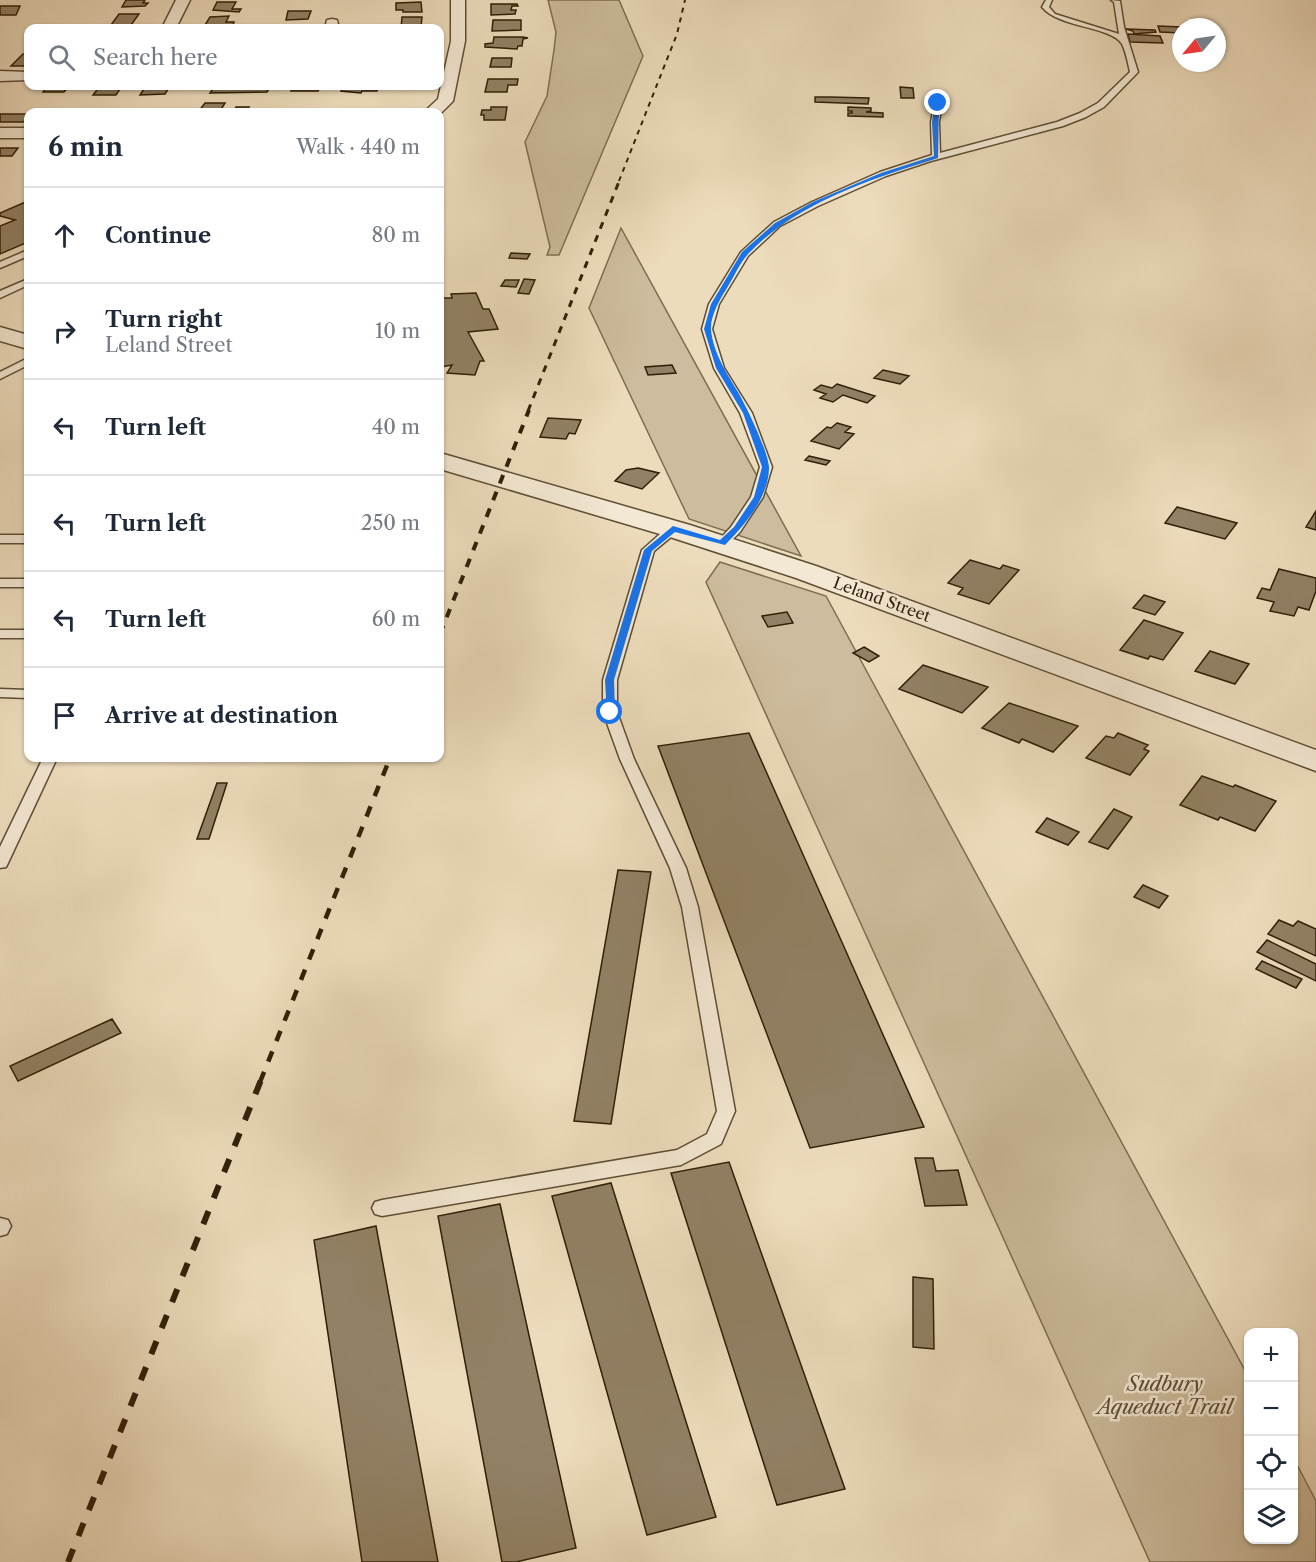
<!DOCTYPE html>
<meta charset="utf-8">
<style>
:root{--surface:#fff;--page:#f2f2f3;--text:#1f2937;--muted:#747a83;--line:#e0e1e3}
body{margin:0;font-family:"Libre Caslon Text",serif;background:var(--page);color:var(--text)}
.controls{position:absolute;right:18px;bottom:18px;display:grid;overflow:hidden;border-radius:12px;box-shadow:0 2px 4px #0004}
.controls button{width:54px;height:54px;display:grid;place-items:center;padding:0;border:0;border-bottom:2px solid var(--line);background:var(--surface);color:var(--text);font:30px sans-serif}
.compass{position:absolute;left:1172px;top:18px;width:54px;height:54px;border-radius:50%;background:var(--surface);box-shadow:0 2px 4px #0004;rotate:241deg}
.stop{position:absolute;width:18px;height:18px;margin:-14px;border:4px solid #1a73e8;border-radius:50%;background:#fff}
.stop.end{background:#1a73e8;border-color:#fff;box-shadow:0 2px 6px #0008}
.list{margin:0;padding:0;list-style:none}
h2{display:flex;justify-content:space-between;align-items:center;height:78px;margin:0;padding:0 24px;font-size:26px}
h2 small{font-size:20px;font-weight:400;color:var(--muted)}
.list li{display:grid;grid-template-columns:39px 1fr auto;gap:18px;align-items:center;box-sizing:border-box;height:96px;padding:0 24px;border-top:2px solid var(--line)}
.list b{display:block;font-size:22px;white-space:nowrap}
.list p{margin:0;font-size:20px;white-space:nowrap;color:var(--muted)}
.list em{font-size:20px;font-style:normal;color:var(--muted)}
.icon{flex:none;width:33px;height:33px;fill:none;stroke:currentColor;stroke-width:2;stroke-linecap:round;stroke-linejoin:round}
.map{position:relative;flex:none;width:1316px;height:1562px;overflow:hidden}
.search{position:absolute;background:var(--surface);box-shadow:0 2px 4px #0004;left:24px;top:24px;width:420px;height:66px;display:flex;align-items:center;gap:15px;box-sizing:border-box;padding:0 21px;border-radius:12px;color:var(--muted);font-size:22px}
.panel{position:absolute;background:var(--surface);box-shadow:0 2px 4px #0004;left:24px;top:108px;width:420px;height:654px;border-radius:12px}
.map>svg:first-child{display:block}
.green{fill:#cdbc9d;stroke:#7e6e52;stroke-width:1.5}
.building{fill:#928165;stroke:#2f1f07;stroke-width:1.5}
.lines{fill:none;stroke-linecap:round;stroke-linejoin:round}
.service-casing{stroke:#5e4e34;stroke-width:3}
.minor-casing{stroke:#5e4e34;stroke-width:3}
.tertiary-casing{stroke:#5e4e34;stroke-width:3}
.service{fill:#f3e8d3;fill-rule:evenodd}
.minor{fill:#f3e8d3;fill-rule:evenodd}
.tertiary{fill:#f3e8d3;fill-rule:evenodd}
.rail-far4{stroke:#2f1f07;stroke-width:2;stroke-dasharray:5 5;stroke-linecap:butt}
.rail-far3{stroke:#2f1f07;stroke-width:3;stroke-dasharray:7 7;stroke-linecap:butt}
.rail-far2{stroke:#2f1f07;stroke-width:4;stroke-dasharray:9 9;stroke-linecap:butt}
.rail-far1{stroke:#2f1f07;stroke-width:4.5;stroke-dasharray:11 11;stroke-linecap:butt}
.rail{stroke:#2f1f07;stroke-width:6;stroke-dasharray:14 14;stroke-linecap:butt}
.route{fill:#1a73e8}
.labels{text-anchor:middle;stroke-width:5;stroke-linejoin:round;paint-order:stroke}
.street-label{font-size:16px;fill:#2f1f07;stroke:#f3e8d3}
.near-park-label{font-size:20px;font-style:italic;fill:#5e4e34;stroke:#f3e8d3}
</style>
<div class="map">
<svg width="1316" height="1562" viewBox="0 0 1316 1562">
<rect width="100%" height="100%" fill="#eddcbc"/>
<filter id="stains"><feTurbulence type="fractalNoise" baseFrequency=".00333" numOctaves="4"/><feColorMatrix values="0 0 0 0 .2 0 0 0 0 .09 0 0 0 0 .02 0 0 0 .5 -.17"/></filter>
<radialGradient id="worn" r=".72"><stop offset=".6" stop-color="#630" stop-opacity="0"/><stop offset="1" stop-color="#630" stop-opacity=".3"/></radialGradient>
<path class="green" d="M548,0h71l24,56 -84,199h-12l3,-8 -25,-105 22,-46 7,-46 2,-18z
M621,228l180,328 -112,-37 -100,-211z
M720,562l106,34 422,780v164h46v-81l22,42v61h-166l-444,-980z"/>
<path class="building" d="M126,0h19l-2,3h5l-3,3 -23,1z
M217,2h19l-4,7h9l-2,3 -26,-2z
M421,2l1,10h-19v-2h-7v-7z
M491,4h26l1,2h-6l-1,4h5l-1,4 -24,1z
M0,6h20l-4,9h-16z
M288,11h23l-3,8 -22,1z
M119,14h20l-8,11h-20z
M229,16l-3,6h8l-1,3h-28l5,-8z
M402,17h20l-1,10 -20,1z
M493,20h28v10l-29,1z
M1158,26l23,1v6l-21,-1z
M1126,29l29,1 1,2 -22,2 -1,-3z
M1128,34l32,2 3,7 -33,-1z
M494,37h29l5,1 -5,1 -1,7h-4l-1,3 -32,-2v-3l8,-1z
M23,54h5v12h-17z
M492,58h20l-1,9h-21z
M488,79h30l-1,6h-9l-1,7h-22z
M48,86h21l-5,6h-21z
M100,86h22l-6,9h-23z
M146,86h24l-5,8 -25,1z
M215,86l30,1 26,-1 -4,6 -57,1z
M294,86h27l-3,5h-27z
M343,86h36l-2,5h-15l-1,2 -20,-2z
M900,87l13,1 1,10h-13z
M815,97h16l38,1 -1,6 -53,-2z
M205,103h20l-5,8h14l2,-4h13l-4,5h-47z
M491,107h16l-2,13h-21v-5h-3l1,-5h9z
M848,107l23,1v3l-5,1 17,1v4l-35,-1v-3h4v-2h-4z
M296,109l17,2 -44,1 26,-1z
M0,114h28v4l-5,4h-23z
M0,148h18l-6,8h-12z
M28,201v41l-28,12v-28l15,-6 -15,-4v-3z
M511,253l19,1 -3,5 -18,-1z
M524,279l11,1 -6,14 -11,-1z
M505,280h14l-3,7 -15,-1z
M476,293l7,16h6l9,20 -30,3 16,29h-4l-5,14 -28,-2 5,-8 -12,2v-69h12l-1,-4z
M672,365l4,8 -28,2 -3,-8z
M883,370l26,6 -9,8 -26,-6z
M837,384l38,12 -8,7 -24,-8 -10,7 -13,-4 6,-4 -12,-4 7,-5 11,3z
M548,418l33,2 -6,14 -6,-1 -3,6 -26,-2z
M837,423l14,4 -6,5 9,2 -15,15 -28,-8 16,-14 4,1z
M809,456l21,5 -4,4 -21,-5z
M638,468l21,5 -17,16 -27,-8 11,-11z
M1177,507l60,16 -12,16 -60,-16z
M1316,512v18l-10,-3 10,-16z
M970,560l30,9 3,-4 16,5 -30,34 -31,-10 5,-6 -15,-5z
M1279,569l37,9v13l-7,19 -11,-3 -4,9 -24,-5 4,-9 -17,-4 5,-10 8,2z
M1144,595l21,7 -10,13 -22,-7z
M787,612l6,11 -25,4 -6,-11z
M1144,620l39,13 -20,27 -13,-4 -2,3 -28,-9z
M864,647l15,9 -10,6 -16,-9z
M1210,651l39,13 -14,20 -40,-13z
M923,665l65,22 -26,26 -63,-24z
M1009,703l69,23 -25,26 -31,-13 -3,4 -37,-15z
M749,733l175,394 -114,21 -152,-402z
M1118,733l30,12 -4,4 5,2 -19,24 -44,-17 20,-22 8,2z
M1202,776l31,11 2,-2 41,16 -21,30 -35,-14 -2,3 -38,-15z
M217,783h10l-18,56h-12z
M1114,809l18,8 -24,32 -19,-7z
M1047,818l32,14 -11,13 -32,-13z
M618,870l33,2 -40,252 -37,-3z
M1143,885l25,11 -9,12 -25,-11z
M1279,920l14,6 5,-5 18,8v27l-48,-22z
M1267,940l49,24v17l-59,-29z
M1262,961l40,18 -6,9 -40,-19z
M112,1019l9,14 -103,48 -8,-15z
M915,1158h18l3,13 22,-1 9,35 -42,1z
M729,1162l116,327 -68,16 -106,-332z
M611,1183l105,334 -69,18 -95,-339z
M500,1204l76,344 -60,14h-14l-64,-346z
M376,1226l62,336h-76l-48,-322z
M913,1277l20,2 1,70 -21,-2z"/>
<g class="lines">
<defs>
<path id="service" d="M1046,0h6l-3,7 6,7 64,20 -5,-32 -3,-2 9,1 4,26 14,45 -34,35 -18,10 -23,9 -132,35 -45,15 -68,30 -38,20 -32,30 -29,48 -7,25 12,39 28,45 20,54 -9,30 -23,35 -14,14h-8l-2,-3 15,-16 20,-30 9,-30 -20,-54 -26,-45 -12,-39 7,-25 32,-52 33,-30 38,-20 68,-30 52,-17 -1,-33 4,-21 7,2 -3,19 1,31 117,-31 23,-9 18,-10 32,-31c-2,-9 -4,-20 -8,-28 -11,-18 -63,-16 -80,-37z
M28,250v6l-28,12v-6z
M28,279v6l-28,13v-7z
M28,358v7l-28,14v-7z
M673,525l6,4 -2,3 -23,19 -37,129v32l17,47 52,109 12,39 37,204 -14,33 -40,21 -299,51 -7,-2 -3,-6 3,-6 7,-2 295,-50 30,-16 10,-23 -35,-204 -12,-39 -50,-109 -17,-47v-32l39,-130 27,-24z
M0,535h28v8h-28z
M0,579h28v8h-28z
M0,630h28v8h-28z
M0,689l28,1v8l-28,-1z
M43,758h14l-49,105 -2,4 -6,1v-21z
M0,1218l8,2 3,6 -4,8 -7,2z"/>
<path id="minor" d="M176,0h14l-14,28h-14z
M451,0h14v41l-12,60 -13,13 -16,-2 14,-13 13,-58z
M332,19l5,1 2,8h-14l2,-8z
M0,71l28,1v8l-28,1z
M0,128h28v10h-28z"/>
<path id="tertiary" d="M0,327l28,8v14l-28,-8z
M440,453l250,72 126,41 500,184v21l-520,-193 -126,-41 -230,-68z"/>
</defs>
<use href="#service" class="service-casing"/>
<use href="#minor" class="minor-casing"/>
<use href="#tertiary" class="tertiary-casing"/>
<use href="#service" class="service"/>
<use href="#minor" class="minor"/>
<use href="#tertiary" class="tertiary"/>
<path class="rail-far4" d="M619,181l58,-147 8,-34"/>
<path class="rail-far3" d="M528,411l92,-232"/>
<path class="rail-far2" d="M440,634l89,-224"/>
<path class="rail-far1" d="M260,1082l130,-324"/>
<path class="rail" d="M68,1562l193,-482"/>
</g>
<path class="route" d="M939,102l-1,56c-66,21 -140,44 -189,95 -9,9 -15,24 -22,35 -7,11 -17,28 -16,42 2,22 16,44 27,62 8,14 31,61 31,76 0,29 -25,58 -44,77l-50,-13 -23,19 -38,129 1,32 -8,2 -2,-34 39,-130 29,-24 47,14 14,-13 20,-30 8,-30 -19,-54 -27,-45 -12,-39 7,-25 31,-52 33,-29 38,-21 68,-29 53,-17 -2,-34 3,-19z"/>
<g class="labels">
<g class="street-label">
<text transform="translate(882 599) rotate(20)" y="6">Leland Street</text>
</g>
<g class="near-park-label">
<text x="1165" y="1391">Sudbury<tspan x="1165" dy="23">Aqueduct Trail</tspan></text>
</g>
</g>
<rect width="100%" height="100%" filter="url(#stains)"/>
<rect width="100%" height="100%" fill="url(#worn)"/>
</svg>
<div class="controls">
<button>+</button>
<button>−</button>
<button><svg class="icon" aria-label="locate" viewBox="0 0 24 24"><circle cx="12" cy="12" r="6"/><path d="M12 2v4M12 18v4M2 12h4M18 12h4"/></svg></button>
<button><svg class="icon" aria-label="layers" viewBox="0 0 24 24"><path d="M12 4l9 5-9 5-9-5zM3 14l9 5 9-5"/></svg></button>
</div>
<svg class="compass" viewBox="-18 -18 36 36"><path d="M0-13l5 13h-10z" fill="#e53935"/><path d="M0 13l5-13h-10z" fill="#747a83"/></svg>
<div class="stop" style="left:610px;top:712px"></div>
<div class="stop end" style="left:938px;top:103px"></div>
<div class="search"><svg class="icon" aria-label="search" viewBox="0 0 24 24"><circle cx="10" cy="10" r="6"/><path d="M15 15l6 6"/></svg>Search here</div>
<section class="panel">
<h2>6 min<small>Walk · 440 m</small></h2>
<ul class="list">
<li><svg class="icon" aria-label="ahead" viewBox="0 0 24 24"><path d="M12 20V5M6 11l6-6 6 6"/></svg><div><b>Continue</b></div><em>80 m</em></li>
<li><svg class="icon" aria-label="right" viewBox="0 0 24 24"><path d="M7 20v-9h11M14 6l5 5-5 5"/></svg><div><b>Turn right</b><p>Leland Street</p></div><em>10 m</em></li>
<li><svg class="icon" aria-label="left" viewBox="0 0 24 24"><path d="M17 20v-9H6M10 6l-5 5 5 5"/></svg><div><b>Turn left</b></div><em>40 m</em></li>
<li><svg class="icon" aria-label="left" viewBox="0 0 24 24"><path d="M17 20v-9H6M10 6l-5 5 5 5"/></svg><div><b>Turn left</b></div><em>250 m</em></li>
<li><svg class="icon" aria-label="left" viewBox="0 0 24 24"><path d="M17 20v-9H6M10 6l-5 5 5 5"/></svg><div><b>Turn left</b></div><em>60 m</em></li>
<li><svg class="icon" aria-label="arrive" viewBox="0 0 24 24"><path d="M6 21V4h12l-3 4 3 4H6"/></svg><div><b>Arrive at destination</b></div></li>
</ul>
</section>
</div>
